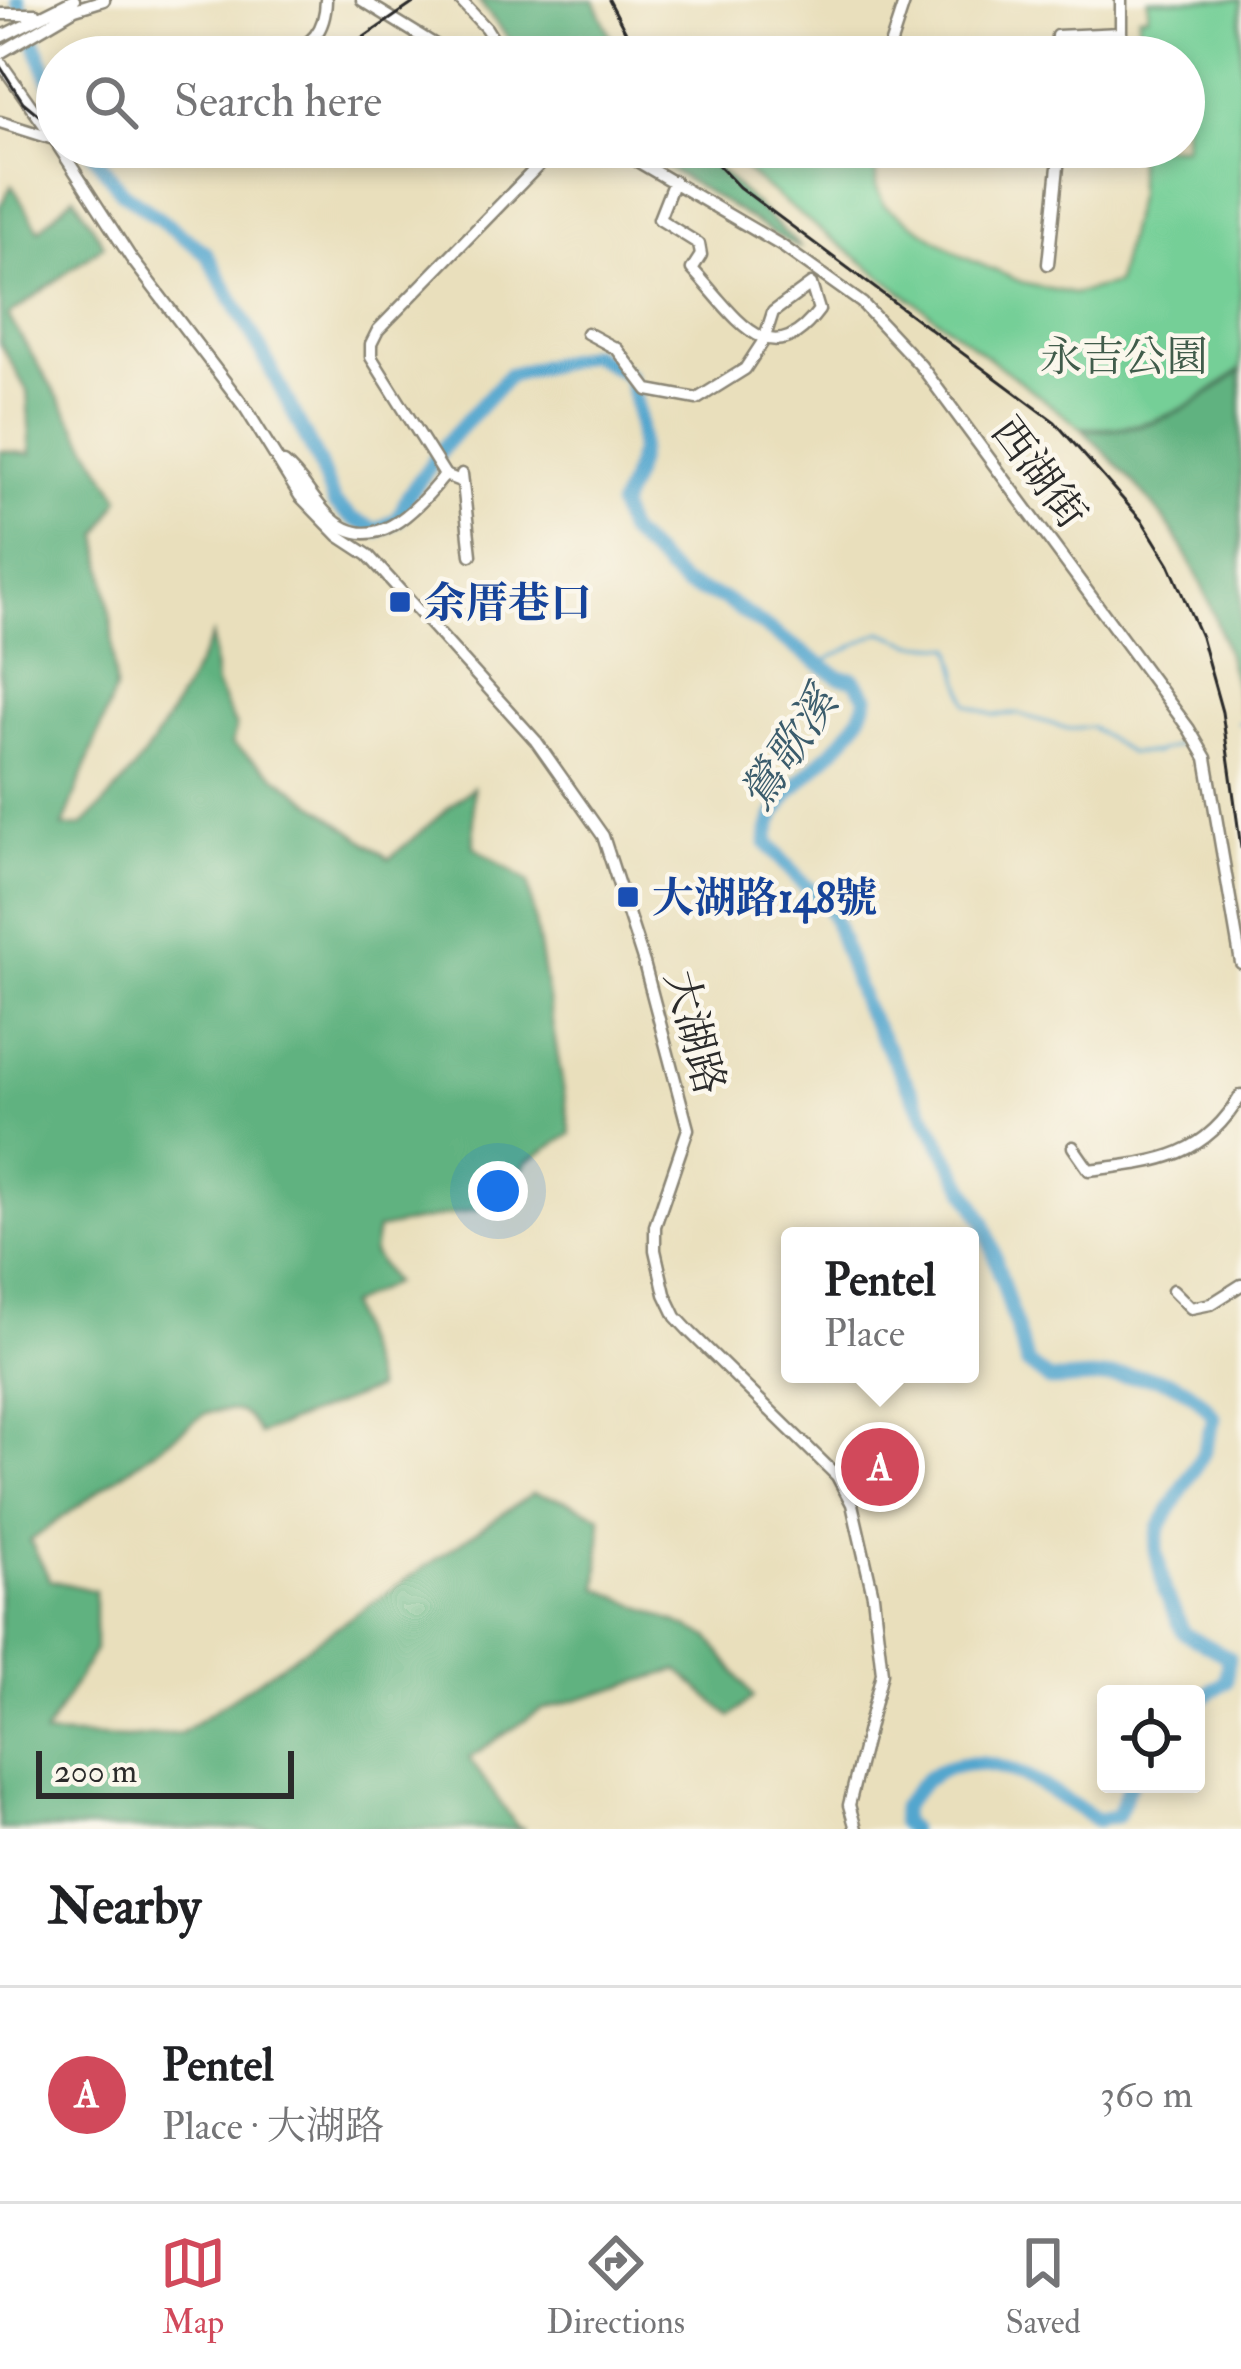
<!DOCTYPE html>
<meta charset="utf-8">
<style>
:root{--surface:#fff;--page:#f6f6f6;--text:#202124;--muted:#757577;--line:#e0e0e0;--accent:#d1495b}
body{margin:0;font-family:"IM FELL Double Pica","Noto Serif TC",serif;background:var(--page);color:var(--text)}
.controls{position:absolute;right:36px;bottom:36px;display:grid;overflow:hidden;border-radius:12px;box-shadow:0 6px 18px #0003}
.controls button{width:108px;height:108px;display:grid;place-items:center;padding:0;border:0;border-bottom:3px solid var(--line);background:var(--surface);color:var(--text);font:60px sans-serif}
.scale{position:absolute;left:36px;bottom:30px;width:258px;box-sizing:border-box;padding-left:12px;border:6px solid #2b2b2b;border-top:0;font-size:33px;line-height:42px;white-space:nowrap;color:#2b2b2b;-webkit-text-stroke:9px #fbf7ec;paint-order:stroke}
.you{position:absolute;left:498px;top:1191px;width:42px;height:42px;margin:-30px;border:9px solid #fff;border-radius:50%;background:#1a73e8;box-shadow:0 0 0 18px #1a73e833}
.badge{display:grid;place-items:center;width:78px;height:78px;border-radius:50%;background:var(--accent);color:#fff;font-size:39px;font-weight:700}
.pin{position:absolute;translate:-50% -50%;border:6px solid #fff;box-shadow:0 3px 12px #0006}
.popup{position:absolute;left:781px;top:1227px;width:198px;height:156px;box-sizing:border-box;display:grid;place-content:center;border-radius:12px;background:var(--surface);filter:drop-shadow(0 3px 9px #0005);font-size:39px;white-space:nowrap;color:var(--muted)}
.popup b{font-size:45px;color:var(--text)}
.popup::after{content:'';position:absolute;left:50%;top:100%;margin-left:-24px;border:24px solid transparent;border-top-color:var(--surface)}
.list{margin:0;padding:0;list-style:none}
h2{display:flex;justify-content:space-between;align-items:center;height:156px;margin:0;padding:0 48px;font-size:51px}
h2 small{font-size:39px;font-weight:400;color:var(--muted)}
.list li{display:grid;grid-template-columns:78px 1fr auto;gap:36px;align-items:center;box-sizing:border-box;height:216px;padding:0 48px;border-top:3px solid var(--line)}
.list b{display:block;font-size:45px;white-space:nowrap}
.list p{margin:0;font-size:39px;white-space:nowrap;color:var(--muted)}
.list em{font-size:39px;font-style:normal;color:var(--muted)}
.icon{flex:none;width:66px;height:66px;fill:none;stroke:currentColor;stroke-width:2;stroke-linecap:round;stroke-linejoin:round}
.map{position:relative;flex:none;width:1241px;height:1829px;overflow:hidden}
.search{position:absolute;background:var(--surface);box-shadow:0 6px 18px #0003;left:36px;right:36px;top:36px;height:132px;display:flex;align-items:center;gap:30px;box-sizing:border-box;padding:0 42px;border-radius:66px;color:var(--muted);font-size:45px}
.sheet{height:372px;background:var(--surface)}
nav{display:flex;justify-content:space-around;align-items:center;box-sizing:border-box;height:168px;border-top:3px solid var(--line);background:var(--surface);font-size:33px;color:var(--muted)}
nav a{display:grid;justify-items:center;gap:6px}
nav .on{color:var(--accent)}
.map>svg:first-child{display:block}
.green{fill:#75cf97;stroke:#507d61;stroke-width:3}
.forest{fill:#60b280;stroke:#466e56;stroke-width:3}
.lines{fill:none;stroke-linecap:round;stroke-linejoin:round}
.stream{stroke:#53a6ce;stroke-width:3}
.river{stroke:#53a6ce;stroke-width:15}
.minor-casing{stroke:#8a8574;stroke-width:15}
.minor{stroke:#fff;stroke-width:10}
.rail{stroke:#2b2b2b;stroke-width:3}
.transit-dot{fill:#1a4fb4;stroke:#fbf7ec;stroke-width:4.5}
.labels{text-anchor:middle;stroke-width:9;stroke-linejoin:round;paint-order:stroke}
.park-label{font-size:42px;fill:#415c4b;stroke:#fbf7ec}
.street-label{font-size:42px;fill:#2b2b2b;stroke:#fbf7ec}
.transit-label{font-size:42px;font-weight:bold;fill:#164399;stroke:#fbf7ec;text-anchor:start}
.water-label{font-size:45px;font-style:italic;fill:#3b5c6c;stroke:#fbf7ec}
</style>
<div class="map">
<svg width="1241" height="1829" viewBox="0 0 1241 1829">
<rect width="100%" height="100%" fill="#fbf7ec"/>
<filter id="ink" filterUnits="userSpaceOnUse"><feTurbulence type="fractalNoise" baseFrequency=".00833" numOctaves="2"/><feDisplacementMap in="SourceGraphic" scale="24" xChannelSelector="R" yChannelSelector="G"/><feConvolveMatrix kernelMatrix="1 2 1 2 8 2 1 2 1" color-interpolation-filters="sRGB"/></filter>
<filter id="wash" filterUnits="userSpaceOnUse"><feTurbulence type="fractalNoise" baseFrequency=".004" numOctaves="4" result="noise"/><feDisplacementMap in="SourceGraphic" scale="48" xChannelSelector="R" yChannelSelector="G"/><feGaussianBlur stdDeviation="2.7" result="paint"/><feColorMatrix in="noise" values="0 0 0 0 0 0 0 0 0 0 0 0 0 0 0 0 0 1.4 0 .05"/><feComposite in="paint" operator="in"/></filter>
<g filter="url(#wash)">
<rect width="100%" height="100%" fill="#e9dfbc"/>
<path class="green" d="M1148,0h93v368c-49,41 -96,66 -161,59l-291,-221 -40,-32 -25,-27h151l1,39 8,19 77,51 65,28 47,10 43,-10 21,-91v-46h47v-90h-45v-41l9,-1z"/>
<path class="forest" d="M478,0h116l26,57h-97z
M634,147h61l105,100h-4z
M12,185l27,45 35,-34 30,49 -96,71 112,182 -21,37 12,84 4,71 -52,137 19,-1c64,-59 91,-114 130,-190l4,49 20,42 -4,17 157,115 84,-72 1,60 54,35 43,252 -44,28 -27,43 -123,24 -4,24 20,30 -45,22 28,84 -117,45c-15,-28 -24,-25 -53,-21l-176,128 20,39 45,11v59l-51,85 83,3 54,-5 352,-240 31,7 37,16 -3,72 111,49 44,60 -22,20 -53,-47 -137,40 -72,48 47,67 9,4h-525v-1378l31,3 -4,-63 -27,-48v-137z
M1241,370v343c-15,-75 -43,-157 -94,-215 -20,-24 -43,-46 -65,-69 64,7 111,-20 159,-59z"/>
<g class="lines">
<path class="stream" d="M820,663l61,-31 33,12 38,3 15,57 26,11 25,-1 51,15 22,-2 38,26h25l26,-9
M1238,723l3,-1"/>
<path class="river" d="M18,0l39,99
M89,147l32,44 85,62 57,101 56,109 15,40 19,16 24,11 21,-11 10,-23 40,-55 61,-66 82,-21 37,21c17,55 18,81 -9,132l8,24 57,54 40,14 115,78 15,2 13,18c-14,59 -96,84 -100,146l35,40 21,16 10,17 31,90 120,216 43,141 22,17c61,1 128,-23 165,38l-11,36 -44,74 -3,22 9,42 19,41 44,24 -2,24 -30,21
M910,1829l-8,-6v-16c8,-9 16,-21 25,-28 60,-42 119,11 170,41l20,-4 13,-32"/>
</g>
</g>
<g filter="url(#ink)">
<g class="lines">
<defs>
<path id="minor" d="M362,0l93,57
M460,0l26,28 18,29
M0,14h36
M0,37l74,-37
M0,53l75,-44 29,-9
M887,55l18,-55
M284,57c28,-14 41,-24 42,-57
M1055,57l2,-21 64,-3v-33
M0,62l57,81
M0,122l54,17
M59,147l72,111 115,151 54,87 39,40 29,19 168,186 67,95 41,127 44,166 -33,97v24l10,44 11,23 14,15 147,144 15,28 21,91 9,78 -33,132 7,24
M613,147l169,99 80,57 59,63 268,363 17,29 35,205
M1048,264l12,-117
M587,333l30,16 31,41 49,9 48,-30 19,-29 9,-28 38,-28 8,26c-51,69 -86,2 -127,-41l9,-14 -2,-11 -40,-25 15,-38
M284,463c19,15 27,35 44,52 44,45 87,-4 117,-40
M462,474l9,81
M463,482l-18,-7 -74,-118v-13l7,-14 162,-166 8,-12 -2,-5
M1073,1147l16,23c67,-8 115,-11 152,-75
M1173,1290l18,18 20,-4 30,-19"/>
</defs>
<use href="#minor" class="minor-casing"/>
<use href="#minor" class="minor"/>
<path class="rail" d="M609,0l30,57
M335,57l83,-57
M0,66l23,36 34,28
M82,147l17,3 39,-3
M701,147l38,40 316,235 88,100 26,42 32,73 21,75 19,136"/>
</g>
</g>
<g class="transit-dot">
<rect x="388" y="590" width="24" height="24" rx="6"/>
<rect x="616" y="885" width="24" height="24" rx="6"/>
</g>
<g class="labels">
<g class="park-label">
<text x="1124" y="371">永吉公園</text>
</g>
<g class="street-label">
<text transform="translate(1040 472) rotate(53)" y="15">西湖街</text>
<text transform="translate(696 1032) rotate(75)" y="15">大湖路</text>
</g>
<g class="transit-label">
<text x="424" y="617">余厝巷口</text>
<text x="652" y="912">大湖路148號</text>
</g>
<g class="water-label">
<text transform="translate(788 748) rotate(-56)" y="16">鶯歌溪</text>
</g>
</g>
</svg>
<div class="controls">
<button><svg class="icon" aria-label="locate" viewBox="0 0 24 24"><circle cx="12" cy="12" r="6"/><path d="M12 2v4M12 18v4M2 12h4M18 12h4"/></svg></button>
</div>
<div class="scale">200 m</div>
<div class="you"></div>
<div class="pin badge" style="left:880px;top:1467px">A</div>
<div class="popup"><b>Pentel</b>Place</div>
<div class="search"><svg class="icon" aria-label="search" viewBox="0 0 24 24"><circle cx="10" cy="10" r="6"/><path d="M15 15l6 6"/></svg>Search here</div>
</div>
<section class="sheet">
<h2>Nearby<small></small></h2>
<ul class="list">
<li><span class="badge">A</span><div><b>Pentel</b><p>Place · 大湖路</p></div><em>360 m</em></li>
</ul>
</section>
<nav>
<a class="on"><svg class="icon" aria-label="map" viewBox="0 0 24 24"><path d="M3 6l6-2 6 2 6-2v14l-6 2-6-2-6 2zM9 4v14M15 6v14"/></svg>Map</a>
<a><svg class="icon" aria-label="directions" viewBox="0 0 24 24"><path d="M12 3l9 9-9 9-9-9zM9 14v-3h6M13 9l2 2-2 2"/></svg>Directions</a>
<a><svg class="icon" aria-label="saved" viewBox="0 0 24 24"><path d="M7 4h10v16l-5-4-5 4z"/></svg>Saved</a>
</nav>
